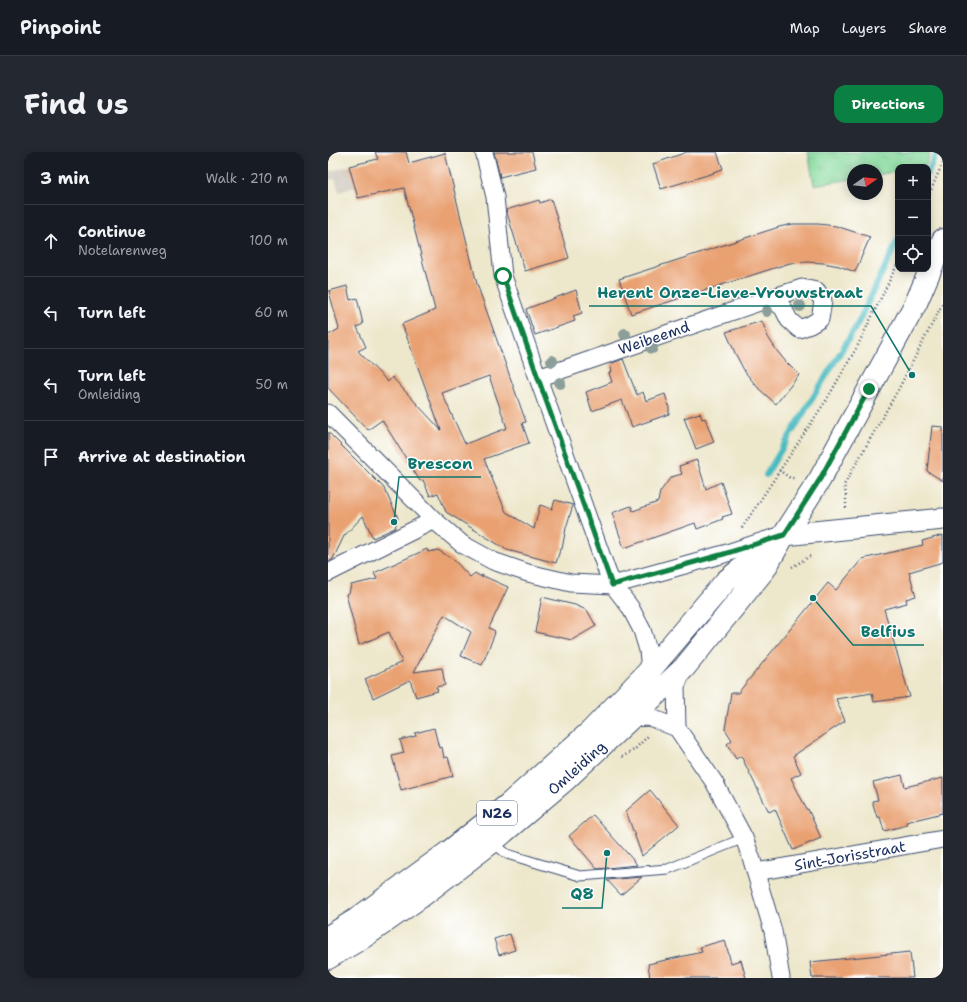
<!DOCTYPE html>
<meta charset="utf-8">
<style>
:root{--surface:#171b24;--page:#242831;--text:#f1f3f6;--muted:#9ea1a6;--line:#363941;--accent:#0b8043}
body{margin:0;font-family:"Shantell Sans",sans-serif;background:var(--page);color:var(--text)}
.controls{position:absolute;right:12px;top:12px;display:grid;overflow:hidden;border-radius:8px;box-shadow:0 2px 10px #0003}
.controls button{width:36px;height:36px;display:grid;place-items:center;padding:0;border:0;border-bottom:1px solid var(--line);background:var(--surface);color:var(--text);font:20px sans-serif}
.compass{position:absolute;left:519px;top:12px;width:36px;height:36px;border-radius:50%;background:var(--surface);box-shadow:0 2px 10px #0003;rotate:76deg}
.stop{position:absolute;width:12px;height:12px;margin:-9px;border:3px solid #0b8043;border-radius:50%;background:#fff}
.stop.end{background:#0b8043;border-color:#fff;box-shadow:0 1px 4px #0008}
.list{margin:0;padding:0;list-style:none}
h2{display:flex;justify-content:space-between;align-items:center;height:52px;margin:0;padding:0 16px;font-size:17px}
h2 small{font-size:13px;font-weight:400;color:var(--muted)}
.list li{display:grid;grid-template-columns:26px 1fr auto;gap:12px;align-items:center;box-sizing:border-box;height:72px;padding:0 16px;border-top:1px solid var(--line)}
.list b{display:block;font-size:15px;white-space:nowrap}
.list p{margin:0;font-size:13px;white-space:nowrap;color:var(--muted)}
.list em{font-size:13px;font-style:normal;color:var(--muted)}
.icon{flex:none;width:22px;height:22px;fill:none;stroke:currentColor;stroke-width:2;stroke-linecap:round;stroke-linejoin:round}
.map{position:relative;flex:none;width:615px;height:826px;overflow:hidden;border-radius:12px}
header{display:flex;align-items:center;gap:24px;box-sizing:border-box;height:56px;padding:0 20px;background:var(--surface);border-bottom:1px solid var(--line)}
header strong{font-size:19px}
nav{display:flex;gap:22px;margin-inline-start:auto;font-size:14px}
.intro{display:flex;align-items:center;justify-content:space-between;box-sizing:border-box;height:96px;padding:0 24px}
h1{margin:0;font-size:28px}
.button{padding:10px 18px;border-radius:12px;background:var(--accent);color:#fff;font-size:14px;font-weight:700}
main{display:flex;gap:24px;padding:0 24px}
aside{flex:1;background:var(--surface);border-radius:12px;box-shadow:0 2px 10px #0003}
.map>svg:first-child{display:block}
.industrial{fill:#c9c3b8}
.park{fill:url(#park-tufts);stroke:#50847c}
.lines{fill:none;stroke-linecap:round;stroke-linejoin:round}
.stream{stroke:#4cbbc1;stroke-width:6}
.building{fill:#e9a172;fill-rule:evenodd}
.service-casing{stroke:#3a4b6e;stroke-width:11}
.minor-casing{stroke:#3a4b6e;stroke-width:19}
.tertiary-casing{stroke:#3a4b6e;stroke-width:23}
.primary-casing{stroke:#3a4b6e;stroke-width:24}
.path{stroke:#3a4b6e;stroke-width:2.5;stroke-dasharray:1 3;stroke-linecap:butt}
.service{stroke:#fff;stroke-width:9}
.minor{stroke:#fff;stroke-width:17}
.tertiary{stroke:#fff;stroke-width:21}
.primary{stroke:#fff;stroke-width:22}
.tree{fill:#8b9e99}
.route{stroke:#0b8043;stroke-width:5}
.labels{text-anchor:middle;stroke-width:3;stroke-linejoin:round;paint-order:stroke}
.shield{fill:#fff;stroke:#5f6d8e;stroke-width:1}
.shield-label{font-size:14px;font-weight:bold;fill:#1b2f5e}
.street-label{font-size:15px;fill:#1b2f5e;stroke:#fff}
.leader{fill:none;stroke:#0f766e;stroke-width:1.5}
.callout-dot{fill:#0f766e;stroke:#fff;stroke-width:1.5}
.callout-label{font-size:16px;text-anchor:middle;font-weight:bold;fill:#0f766e;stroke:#fff;stroke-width:3;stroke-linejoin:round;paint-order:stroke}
</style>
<header>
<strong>Pinpoint</strong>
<nav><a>Map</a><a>Layers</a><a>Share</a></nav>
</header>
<div class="intro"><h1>Find us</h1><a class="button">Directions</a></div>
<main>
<aside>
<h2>3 min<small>Walk · 210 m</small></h2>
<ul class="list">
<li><svg class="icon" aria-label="ahead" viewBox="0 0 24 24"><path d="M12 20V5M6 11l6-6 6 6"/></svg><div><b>Continue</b><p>Notelarenweg</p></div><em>100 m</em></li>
<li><svg class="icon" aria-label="left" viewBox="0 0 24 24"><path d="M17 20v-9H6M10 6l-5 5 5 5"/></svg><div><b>Turn left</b></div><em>60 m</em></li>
<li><svg class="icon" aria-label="left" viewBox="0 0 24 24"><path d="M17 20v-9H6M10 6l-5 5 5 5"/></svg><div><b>Turn left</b><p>Omleiding</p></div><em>50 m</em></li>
<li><svg class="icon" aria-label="arrive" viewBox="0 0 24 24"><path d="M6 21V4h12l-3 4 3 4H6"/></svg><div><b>Arrive at destination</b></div></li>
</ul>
</aside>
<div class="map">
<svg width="615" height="826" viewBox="0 0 615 826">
<defs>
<pattern id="park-tufts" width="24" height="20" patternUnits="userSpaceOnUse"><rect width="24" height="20" fill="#85d99b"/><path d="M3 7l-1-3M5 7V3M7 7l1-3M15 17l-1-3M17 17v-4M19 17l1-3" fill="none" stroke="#72bb88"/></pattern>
</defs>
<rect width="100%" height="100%" fill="#fff"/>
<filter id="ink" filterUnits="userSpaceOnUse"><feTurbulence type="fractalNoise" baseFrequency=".025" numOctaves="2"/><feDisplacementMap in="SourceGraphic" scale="8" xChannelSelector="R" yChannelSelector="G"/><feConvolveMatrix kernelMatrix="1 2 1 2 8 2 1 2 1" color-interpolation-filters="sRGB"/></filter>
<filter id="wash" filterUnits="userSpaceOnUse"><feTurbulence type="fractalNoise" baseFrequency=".012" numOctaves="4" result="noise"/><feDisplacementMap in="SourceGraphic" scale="16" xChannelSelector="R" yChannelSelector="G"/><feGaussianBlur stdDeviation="0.9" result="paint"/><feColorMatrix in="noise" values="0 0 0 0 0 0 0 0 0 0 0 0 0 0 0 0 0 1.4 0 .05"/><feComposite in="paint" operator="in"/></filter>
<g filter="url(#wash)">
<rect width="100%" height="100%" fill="#ede7cb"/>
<path class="industrial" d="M21,14l6,21 -16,5 -4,-13 -7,1v-8z"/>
<path class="park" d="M480,0h122l-4,14 -28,1v4l-21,4v-5h-24v9l-39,6z"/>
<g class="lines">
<path class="stream" d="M600,21l9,-21
M438,323l91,-150 41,-85"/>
</g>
<g id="blocks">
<path class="building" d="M47,0h31l3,11 36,-10 32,131 49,138 -4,1 7,20 -45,16 22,53 28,17 6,-24 12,4 3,-9 18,5 -7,23 -4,21 -2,1 -4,13 -49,-13 -61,-38 -8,-19 -8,3 -7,-16 -3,1 -38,-61 -14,10 -40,-42v-53l11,-6 -10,-38 18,-5 3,14 7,-2 6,26 -6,3 9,20 -8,4 30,31 4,-5 49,53 -39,-106 33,-14 -31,-122 -46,10 -9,-32 29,-7zM161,224l18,52 -42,16 -23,-51z
M166,0h38l4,16 -36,9z
M359,0h30l6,17 -10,3 1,1 -53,16 -8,-25z
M223,47l18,59 -44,13 -19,-61 33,-10 1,3z
M465,72h25l18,2 34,11 -15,35 -16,-6 -16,-3 -16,-1 -17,1 -159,51 -12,-35 160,-52z
M248,138l6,23 -9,3 2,5 -40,14 -9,-26z
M434,169l6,16 9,14 10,12 12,12 -23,29 -17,-15 -14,-17 -10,-19 -9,-21z
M295,207l14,36 6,-3 3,9 19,-7 4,13v7l-37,13 -10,-27 -30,11 -6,-19 26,-10 -3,-9 3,-2 -2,-7z
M372,261l2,6 3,-1 9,24 -18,7 -12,-31z
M604,274l11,1v54l-16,-10z
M0,280l56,56 14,30 -3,10 -22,10 -10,-22 -19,20 -11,23 -5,3z
M369,308l9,29 15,-7 11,32 -10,3 1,2 -26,10 -2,-6 -71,25 -12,-35 19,-7 2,5 25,-9 2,-10 11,-15 11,-3 -3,-8z
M615,383v27l-34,10 7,24 -10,3 1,4 -23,6 26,88 -36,5 -2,-9 -36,6 9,22 -52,35 8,17 -10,5 16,32 1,-1 13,29 -28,12 -18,-41 -6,3 -28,-56 -5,3 -9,-15 5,-4 -7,-11 6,-36h7l90,-110 8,7 26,-31 61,-14 -1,-4z
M99,397l1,3 10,-2 16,10 16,17 5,-4 8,5 -2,-3 27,12 -19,41 6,3 -1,2h1l-13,32 -21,-9 10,-24 -27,-17 -30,57 28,-4 3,17 -9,2 2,4 -22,6 -6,-17 -37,18 -8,-19 37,-17 -13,-30 -30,13 -13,-51 3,-1 2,-8 26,-6 -3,-6z
M214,445l33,8 9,4 3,1 9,16 -24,14 -37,-8z
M106,576l5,20 3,-1 2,11 4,-1 5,19 -52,14 -9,-34 12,-3 -4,-13 16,-4 -1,-3z
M574,623l3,12 38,-9v35l-37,9 1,3 -23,6 -4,-14h-3l-5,-16 6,-1 -5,-18z
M322,638l29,35 -37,31 -16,-45z
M265,663l42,47 2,3 -40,4 -28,-33z
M314,725l-21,18 -14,-15z
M182,782l5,16 -16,5 -5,-16z
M397,788l6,23 10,-3 5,18h-96l-2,-14 54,-12 -2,-5z
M582,800l3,26h-101l-2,-16z"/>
</g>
</g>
<g filter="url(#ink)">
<use href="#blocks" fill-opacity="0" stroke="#3a4b6e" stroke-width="1"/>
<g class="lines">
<defs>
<path id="service" d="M164,690l15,12 73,22 88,-7 76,-31"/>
<path id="minor" d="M156,0l11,45 8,79 35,102 70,196 5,11 17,22 12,23 6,20 2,20 -3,7
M210,226l233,-80 31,-10 15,3 6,10 -3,18 -10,6 -11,4 -10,-9 -6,-12 -12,-10
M0,261l106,107 28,24 31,17 35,12 43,10 42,2 111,-31 52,-17
M0,421l106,-53
M355,518l-7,16 1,42 37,54 30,56 7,19 22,74 8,47
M306,561l-3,5 18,-1 28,11
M428,720l187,-33"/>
<path id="tertiary" d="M456,383l159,-16"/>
<path id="primary" d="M0,785l29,-18 93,-68 59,-47 44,-39 37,-33 60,-62 76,-89 49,-39
M0,806l37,-22 54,-38 73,-56 73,-62 119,-112 80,-98 20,-35 36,-56 96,-176 27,-63"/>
</defs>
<use href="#service" class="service-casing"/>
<use href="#minor" class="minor-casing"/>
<use href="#tertiary" class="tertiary-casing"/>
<use href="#primary" class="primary-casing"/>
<path class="path" d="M600,45l15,-35
M451,318l11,8h4
M518,356v-13l-2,-10 54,-95 45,-87
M414,376l85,-129 30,-52 41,-84
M464,415l20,-12
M294,605l12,-7 14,-14"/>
<use href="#service" class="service"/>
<use href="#minor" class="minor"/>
<use href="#tertiary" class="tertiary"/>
<use href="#primary" class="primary"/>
</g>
<g class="tree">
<circle cx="472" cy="154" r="6"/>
<circle cx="439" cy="159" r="6"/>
<circle cx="297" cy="182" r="6"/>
<circle cx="324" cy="196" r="6"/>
<circle cx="224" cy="209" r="6"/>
<circle cx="232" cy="231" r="6"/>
</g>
</g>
<g class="lines" filter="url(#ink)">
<path class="route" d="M175,124l35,102 74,207 112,-31 60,-19 36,-56 49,-90"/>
</g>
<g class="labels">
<rect class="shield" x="149" y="649" width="40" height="24" rx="3"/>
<g class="shield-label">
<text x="169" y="666">N26</text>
</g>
<g class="street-label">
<text transform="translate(326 186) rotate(-19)" y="5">Weibeemd</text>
<text transform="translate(249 616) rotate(-42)" y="5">Omleiding</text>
<text transform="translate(522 704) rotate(-10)" y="5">Sint-Jorisstraat</text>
</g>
</g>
<path class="leader" d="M584 223L543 154H261M66 370L71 325H153M485 446L525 493H596M279 701L274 756H234"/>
<g class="callout-dot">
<circle cx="584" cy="223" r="4"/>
<circle cx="66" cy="370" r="4"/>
<circle cx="485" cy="446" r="4"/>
<circle cx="279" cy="701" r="4"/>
</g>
<g class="callout-label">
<text x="402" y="146">Herent Onze-Lieve-Vrouwstraat</text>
<text x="112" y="317">Brescon</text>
<text x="560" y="485">Belfius</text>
<text x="254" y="747">Q8</text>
</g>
</svg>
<div class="controls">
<button>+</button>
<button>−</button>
<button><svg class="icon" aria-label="locate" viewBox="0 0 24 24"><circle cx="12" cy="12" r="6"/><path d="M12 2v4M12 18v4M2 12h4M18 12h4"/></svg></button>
</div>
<svg class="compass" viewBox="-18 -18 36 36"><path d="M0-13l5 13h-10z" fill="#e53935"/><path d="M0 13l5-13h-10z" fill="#9ea1a6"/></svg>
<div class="stop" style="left:175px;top:124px"></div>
<div class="stop end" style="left:541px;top:237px"></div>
</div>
</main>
